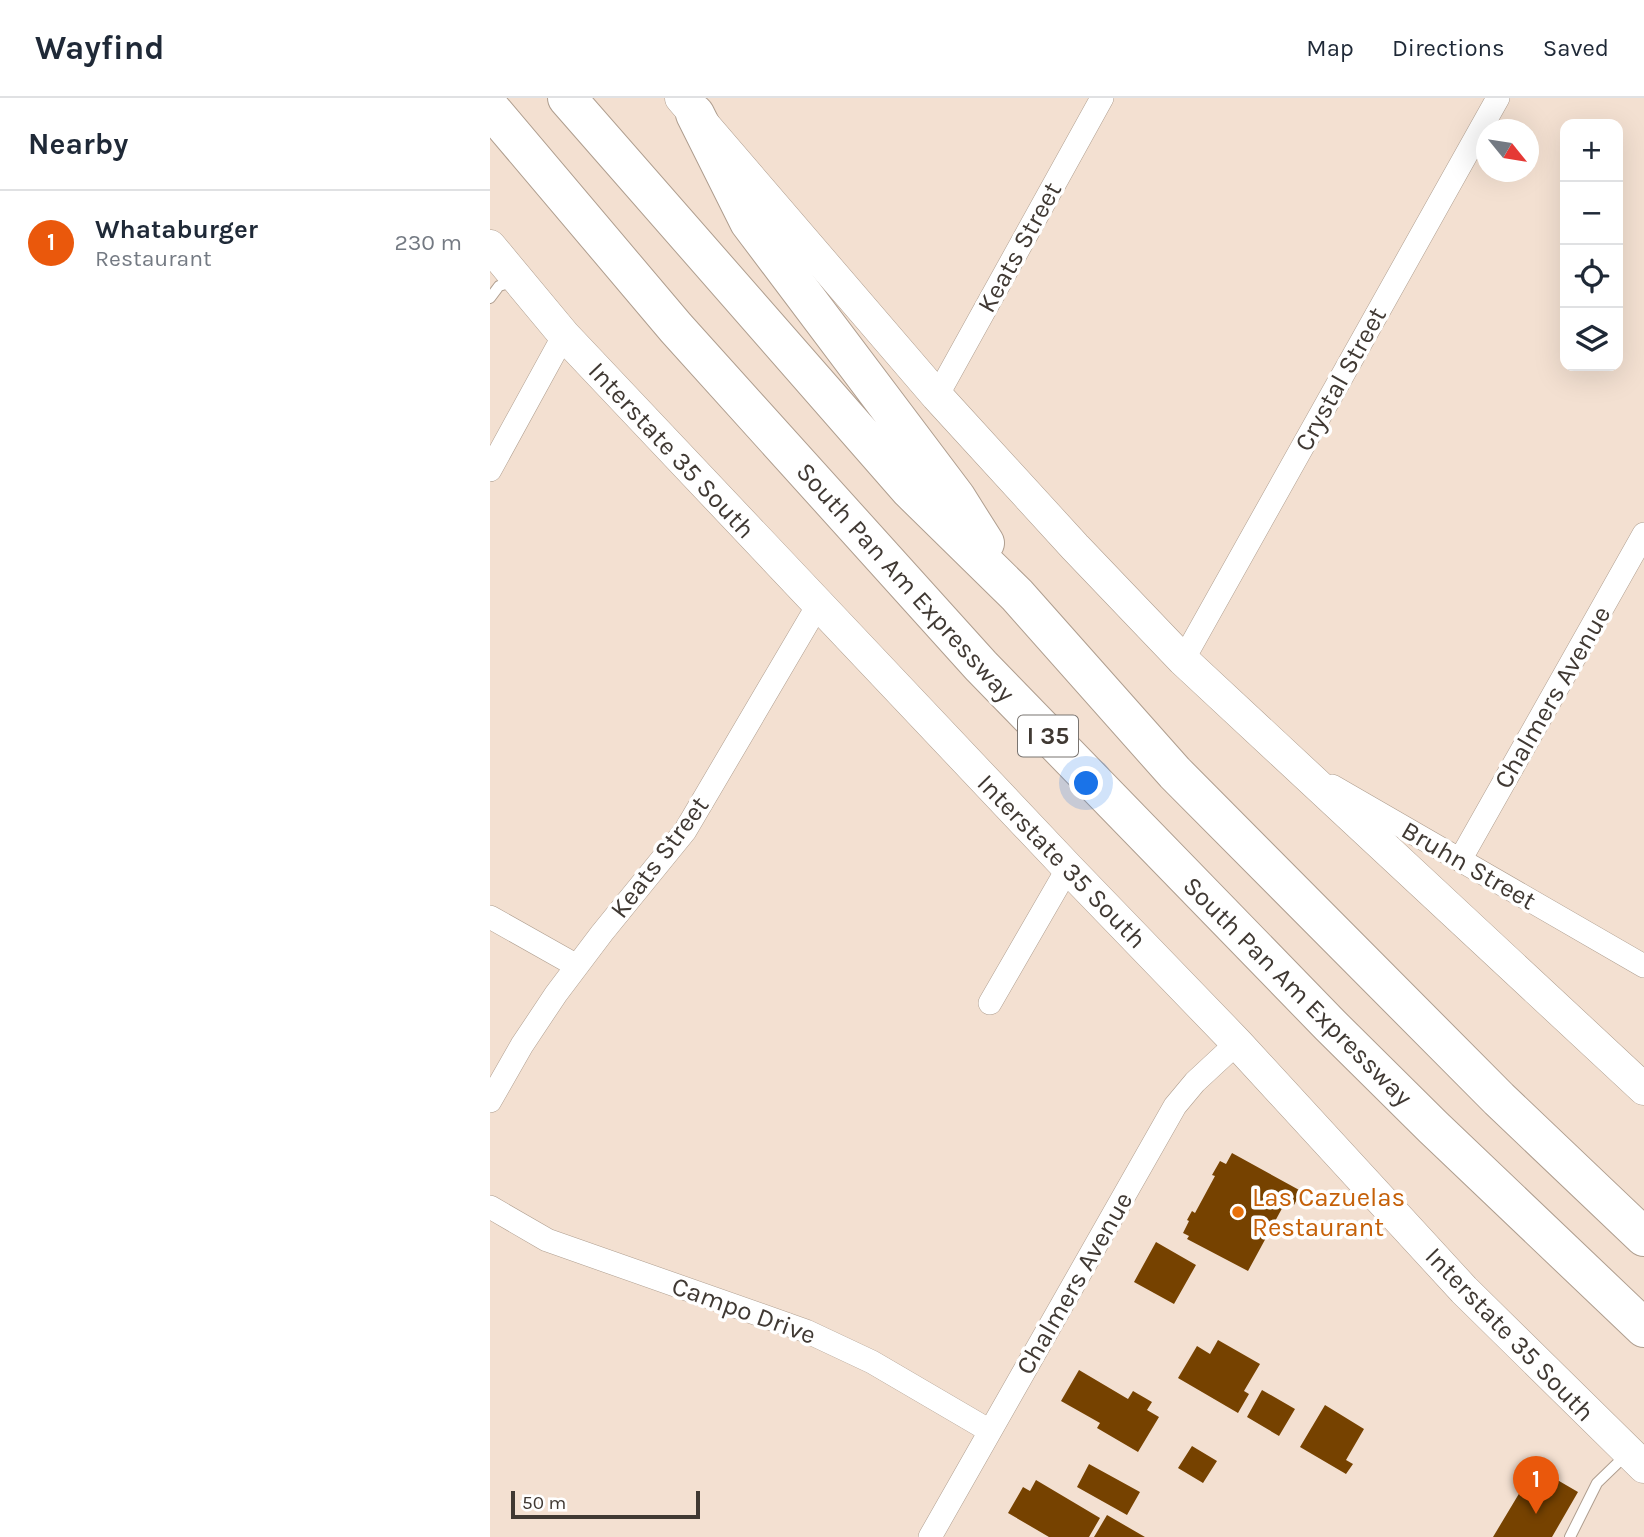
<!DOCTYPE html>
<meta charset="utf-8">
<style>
:root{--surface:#fff;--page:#f6f6f7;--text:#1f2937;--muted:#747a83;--line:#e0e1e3;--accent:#ea580c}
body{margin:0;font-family:Karla,sans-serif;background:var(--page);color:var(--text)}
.controls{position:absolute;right:21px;top:21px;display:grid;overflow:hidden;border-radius:14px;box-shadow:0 7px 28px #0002}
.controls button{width:63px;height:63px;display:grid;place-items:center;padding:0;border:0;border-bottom:2px solid var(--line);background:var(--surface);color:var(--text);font:35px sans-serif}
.compass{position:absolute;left:986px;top:21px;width:63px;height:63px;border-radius:50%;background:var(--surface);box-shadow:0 7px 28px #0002;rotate:120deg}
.scale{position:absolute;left:21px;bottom:18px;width:189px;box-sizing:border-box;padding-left:7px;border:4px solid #403933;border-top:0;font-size:19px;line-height:24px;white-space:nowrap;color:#403933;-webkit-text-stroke:5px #fff;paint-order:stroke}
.you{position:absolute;left:597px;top:686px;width:24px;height:24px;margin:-18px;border:5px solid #fff;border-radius:50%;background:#1a73e8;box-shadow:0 0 0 10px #1a73e833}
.badge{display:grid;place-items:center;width:46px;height:46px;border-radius:50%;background:var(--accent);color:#fff;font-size:23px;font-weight:700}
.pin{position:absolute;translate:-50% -58px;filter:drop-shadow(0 2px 4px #0008)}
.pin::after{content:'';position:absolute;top:37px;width:24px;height:21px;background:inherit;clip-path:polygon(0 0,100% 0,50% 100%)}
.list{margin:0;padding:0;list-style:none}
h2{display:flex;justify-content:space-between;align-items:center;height:91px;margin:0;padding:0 28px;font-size:30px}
h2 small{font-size:23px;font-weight:400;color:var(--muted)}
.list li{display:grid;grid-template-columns:46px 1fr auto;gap:21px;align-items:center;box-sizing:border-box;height:105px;padding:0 28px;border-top:2px solid var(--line)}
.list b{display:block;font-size:26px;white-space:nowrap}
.list p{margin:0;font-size:23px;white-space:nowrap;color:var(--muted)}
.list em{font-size:23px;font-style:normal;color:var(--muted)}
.icon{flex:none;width:38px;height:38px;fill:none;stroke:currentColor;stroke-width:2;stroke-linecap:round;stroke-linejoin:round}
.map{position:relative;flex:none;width:1154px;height:1439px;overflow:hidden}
header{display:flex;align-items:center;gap:42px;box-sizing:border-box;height:98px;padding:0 35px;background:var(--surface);border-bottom:2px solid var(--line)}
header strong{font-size:33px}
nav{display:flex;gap:38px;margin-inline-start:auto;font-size:24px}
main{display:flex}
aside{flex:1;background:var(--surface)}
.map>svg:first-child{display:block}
.building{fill:#764200}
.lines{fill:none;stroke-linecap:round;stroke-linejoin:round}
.service-casing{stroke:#af9e8f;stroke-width:12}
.minor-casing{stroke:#af9e8f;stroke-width:24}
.secondary-casing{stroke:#af9e8f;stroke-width:33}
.motorway-casing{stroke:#af9e8f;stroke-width:40}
.service{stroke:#fff;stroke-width:10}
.minor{stroke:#fff;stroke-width:23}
.secondary{stroke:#fff;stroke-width:32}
.motorway{stroke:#fff;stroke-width:38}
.food-dot{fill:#e8710a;stroke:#fff;stroke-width:2.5}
.labels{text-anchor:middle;stroke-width:7;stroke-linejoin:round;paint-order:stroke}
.shield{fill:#fff;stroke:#797470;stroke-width:2}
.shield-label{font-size:24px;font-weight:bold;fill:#403933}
.street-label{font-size:26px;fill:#403933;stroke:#fff}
.food-label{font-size:26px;fill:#c56008;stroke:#fff;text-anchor:start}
</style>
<header>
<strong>Wayfind</strong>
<nav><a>Map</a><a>Directions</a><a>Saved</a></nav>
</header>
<main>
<aside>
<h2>Nearby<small></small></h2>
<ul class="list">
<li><span class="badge">1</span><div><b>Whataburger</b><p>Restaurant</p></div><em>230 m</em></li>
</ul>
</aside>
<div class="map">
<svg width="1154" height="1439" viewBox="0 0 1154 1439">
<rect width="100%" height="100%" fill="#f3e0d1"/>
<path class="building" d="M742,1055l69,38 -7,14 -8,-4 -38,70 -61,-32 2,-3 -6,-3 6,-12 -2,-1 5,-9 3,2 20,-37 -3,-1 8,-14 6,3z
M666,1144l40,23 -22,39 -40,-22z
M728,1242l42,24 -16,27 5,3 -11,19 -60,-35 19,-32 13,8z
M589,1272l49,29 5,-8 19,11 -5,8 12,7 -21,35 -41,-24 3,-5 -39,-22z
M772,1292l33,19 -16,27 -32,-19z
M835,1307l39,24 -18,31 7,4 -7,10 -46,-27z
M702,1348l25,15 -14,22 -25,-15z
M599,1366l51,28 -13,23 -50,-28z
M1045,1369l43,25 -26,45h-59z
M546,1382l64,38 -11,19h-40l-41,-24 15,-26 7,4z
M617,1417l38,22h-51z"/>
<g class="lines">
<defs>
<path id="service" d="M0,200l9,-12 16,-5
M1080,1439l27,-54 30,-29"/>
<path id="minor" d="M447,298l165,-298
M0,372l74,-135
M693,562l315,-562
M842,688l312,180
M970,762l184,-326
M0,819l87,49
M500,905l78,-135
M0,1003l32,-56 34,-51 46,-61 83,-102 133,-226
M0,1109l57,33 259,91 66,31 118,69
M440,1439l245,-431 20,-24 42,-39"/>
<path id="secondary" d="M191,0l256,298 138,151 108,113 461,429
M0,148l74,89 504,533 169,175 227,247 180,177"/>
<path id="motorway" d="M77,0l343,392 107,105 158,178 324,326 145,138
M0,10l186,220 305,338 349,359 103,102 211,201
M205,16l54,108 207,275 29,46"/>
</defs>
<use href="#service" class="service-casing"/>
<use href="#minor" class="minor-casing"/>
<use href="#secondary" class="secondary-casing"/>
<use href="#motorway" class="motorway-casing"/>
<use href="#service" class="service"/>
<use href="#minor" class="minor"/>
<use href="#secondary" class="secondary"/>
<use href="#motorway" class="motorway"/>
</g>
<circle class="food-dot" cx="748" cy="1114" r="7"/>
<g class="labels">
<rect class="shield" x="528" y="617.5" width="60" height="41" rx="5"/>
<g class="shield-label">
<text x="558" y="646">I 35</text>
</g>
<g class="street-label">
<text transform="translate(529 149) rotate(-61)" y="9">Keats Street</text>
<text transform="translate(850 281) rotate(-61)" y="9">Crystal Street</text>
<text transform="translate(182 352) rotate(47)" y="9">Interstate 35 South</text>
<text transform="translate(416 484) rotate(48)" y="9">South Pan Am Expressway</text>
<text transform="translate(1062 599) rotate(-60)" y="9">Chalmers Avenue</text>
<text transform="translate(169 759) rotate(-53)" y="9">Keats Street</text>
<text transform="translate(572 763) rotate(46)" y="9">Interstate 35 South</text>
<text transform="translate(979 767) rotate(30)" y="9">Bruhn Street</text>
<text transform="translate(808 893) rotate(45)" y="9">South Pan Am Expressway</text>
<text transform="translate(584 1185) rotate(-60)" y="9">Chalmers Avenue</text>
<text transform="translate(254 1212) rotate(20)" y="9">Campo Drive</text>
<text transform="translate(1020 1236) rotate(46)" y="9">Interstate 35 South</text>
</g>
<g class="food-label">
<text x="762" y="1108">Las Cazuelas<tspan x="762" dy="30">Restaurant</tspan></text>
</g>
</g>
</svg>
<div class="controls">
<button>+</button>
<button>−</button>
<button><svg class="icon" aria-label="locate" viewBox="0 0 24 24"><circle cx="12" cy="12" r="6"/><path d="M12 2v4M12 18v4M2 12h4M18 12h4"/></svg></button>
<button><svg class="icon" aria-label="layers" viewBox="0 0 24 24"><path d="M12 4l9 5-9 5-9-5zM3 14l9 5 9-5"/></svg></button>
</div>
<svg class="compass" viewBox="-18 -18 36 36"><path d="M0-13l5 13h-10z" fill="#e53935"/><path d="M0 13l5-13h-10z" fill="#747a83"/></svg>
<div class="scale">50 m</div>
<div class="you"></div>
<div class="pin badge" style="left:1046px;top:1416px">1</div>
</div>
</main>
